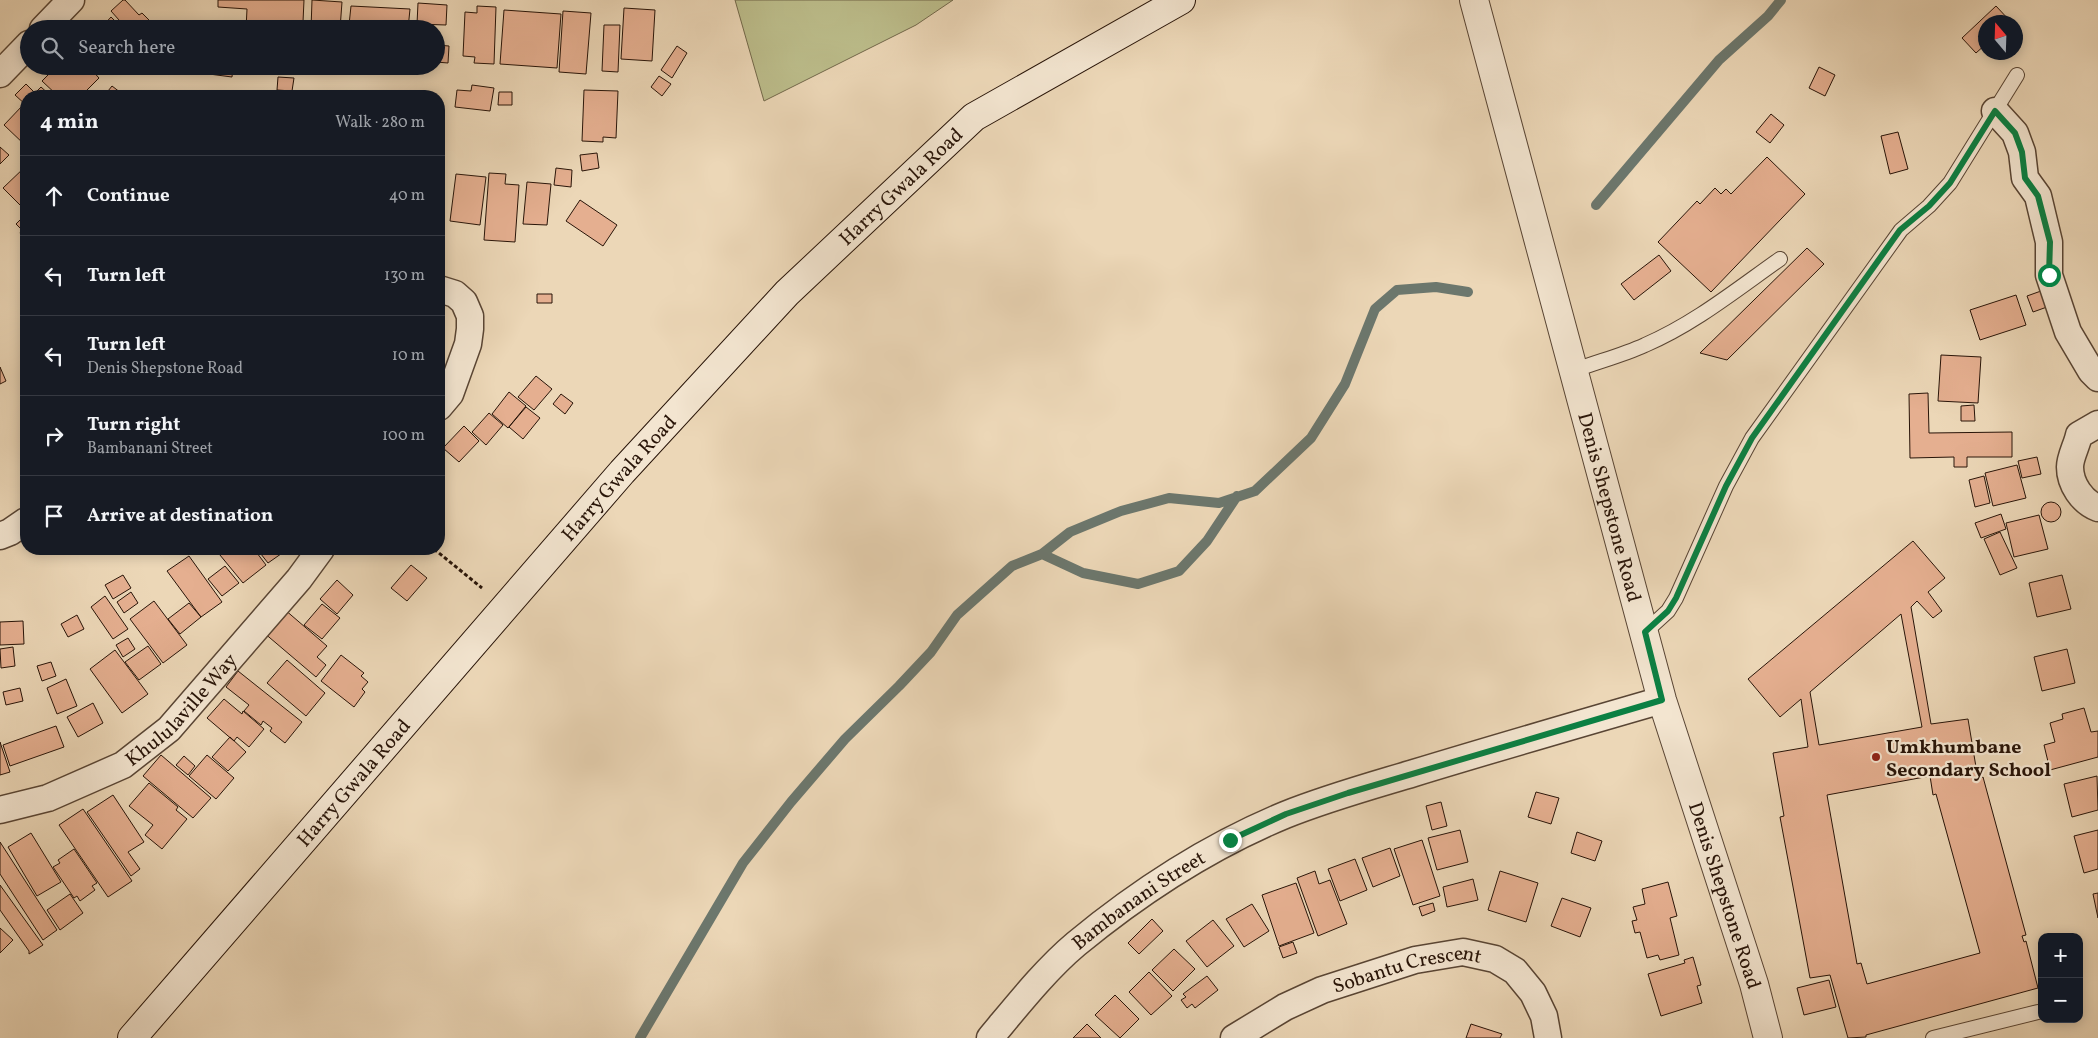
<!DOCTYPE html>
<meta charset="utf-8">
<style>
:root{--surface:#171b24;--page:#20242c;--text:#f1f3f6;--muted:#9ea1a6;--line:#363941}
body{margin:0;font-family:Vollkorn,serif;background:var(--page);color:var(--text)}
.controls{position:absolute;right:15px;bottom:15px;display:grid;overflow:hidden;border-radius:10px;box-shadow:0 2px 12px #0003}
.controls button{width:45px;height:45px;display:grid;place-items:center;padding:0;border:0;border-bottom:1px solid var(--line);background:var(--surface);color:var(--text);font:25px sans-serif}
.compass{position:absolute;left:1978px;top:15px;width:45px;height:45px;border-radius:50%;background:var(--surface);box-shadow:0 2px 12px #0003;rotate:341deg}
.stop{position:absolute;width:15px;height:15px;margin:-11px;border:4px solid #0b8043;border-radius:50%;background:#fff}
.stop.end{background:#0b8043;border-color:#fff;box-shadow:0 1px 5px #0008}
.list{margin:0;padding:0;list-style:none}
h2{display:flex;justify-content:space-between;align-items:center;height:65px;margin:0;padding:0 20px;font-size:21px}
h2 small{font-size:16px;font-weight:400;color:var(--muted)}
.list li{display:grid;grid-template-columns:32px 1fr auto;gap:15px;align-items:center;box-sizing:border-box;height:80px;padding:0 20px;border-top:1px solid var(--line)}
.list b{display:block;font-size:19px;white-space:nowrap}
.list p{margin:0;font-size:16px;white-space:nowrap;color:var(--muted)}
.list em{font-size:16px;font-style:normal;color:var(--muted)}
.icon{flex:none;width:28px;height:28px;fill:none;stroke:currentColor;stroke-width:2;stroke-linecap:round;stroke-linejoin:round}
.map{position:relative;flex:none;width:2098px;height:1038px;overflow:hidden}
.search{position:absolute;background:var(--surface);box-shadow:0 2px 12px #0003;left:20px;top:20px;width:425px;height:55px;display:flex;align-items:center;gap:12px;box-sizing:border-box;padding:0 18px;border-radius:28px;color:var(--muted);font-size:19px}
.panel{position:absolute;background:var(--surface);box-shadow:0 2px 12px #0003;left:20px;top:90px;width:425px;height:465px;border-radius:20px}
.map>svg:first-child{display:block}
.green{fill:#bcbd8b;stroke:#72684a}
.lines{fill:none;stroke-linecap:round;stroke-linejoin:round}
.stream{stroke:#6c776d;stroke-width:10}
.building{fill:#e5af90;stroke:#281408;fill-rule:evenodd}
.service-casing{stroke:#594534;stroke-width:16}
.minor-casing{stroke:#594534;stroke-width:29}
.tertiary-casing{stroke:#594534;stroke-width:30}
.secondary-casing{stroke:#281408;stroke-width:30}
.path{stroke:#281408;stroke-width:3;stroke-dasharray:4 2.5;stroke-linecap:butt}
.service{stroke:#f3e5d0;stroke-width:14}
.minor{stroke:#f3e5d0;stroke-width:26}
.tertiary{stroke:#f3e5d0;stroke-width:28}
.secondary{stroke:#f3e5d0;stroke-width:28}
.route{stroke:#0b8043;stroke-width:6}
.poi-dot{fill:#8f2418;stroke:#f3e5d0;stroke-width:2}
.labels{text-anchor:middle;stroke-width:4.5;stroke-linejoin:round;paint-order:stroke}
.street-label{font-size:20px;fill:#281408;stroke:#f3e5d0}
.poi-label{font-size:20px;font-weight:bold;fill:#281408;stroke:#f3e5d0;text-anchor:start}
</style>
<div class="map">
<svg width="2098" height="1038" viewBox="0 0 2098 1038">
<rect width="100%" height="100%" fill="#ecd7b7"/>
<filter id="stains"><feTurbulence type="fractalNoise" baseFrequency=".004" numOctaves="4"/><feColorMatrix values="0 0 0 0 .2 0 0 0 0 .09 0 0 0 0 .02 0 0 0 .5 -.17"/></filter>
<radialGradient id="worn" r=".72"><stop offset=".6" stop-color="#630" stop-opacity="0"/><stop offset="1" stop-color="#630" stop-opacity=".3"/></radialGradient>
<path class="green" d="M735,0h218l-37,25 -152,76z"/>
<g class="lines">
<path class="stream" d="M1596,205l123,-145 49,-44 13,-16
M1042,554l41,19 55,11 41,-13 28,-30 30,-45
M640,1038l103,-175 48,-61 54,-63 54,-53 32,-34 26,-37 55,-49 30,-12 28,-22 51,-21 48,-13 50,5 36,-12 56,-53 34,-54 30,-75 22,-19 39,-3 32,5"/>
</g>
<path class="building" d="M123,0h2l14,15 3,-2 11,11 -5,5h-21l-16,-18z
M218,0h86l-1,22 -28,-1v8h-29l1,-20 -29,-2z
M312,0l30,2 -2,27h-29z
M418,3l29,2 -1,20 -29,-1z
M351,6l59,3 -2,20h-31v-2l-28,-2z
M477,6l19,1 -2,57 -20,-1 1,-6 -12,-1 2,-44 12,1z
M1996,6l14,15 -24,1v22l-10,9 -14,-15z
M624,8l31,2 -3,51 -31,-2z
M504,10l57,4 -4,54 -57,-4z
M563,11l28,2 -5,61 -27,-2z
M111,17l12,12h-23z
M604,25h16l-2,47 -16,-1z
M436,45l13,1 -1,17 -12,-1z
M677,46l10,7 -15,25 -11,-8z
M57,66h31l11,12 -18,18h-23l-16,-15z
M210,66h23l-1,11 -23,-3z
M1819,67l16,8 -10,21 -16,-8z
M659,76l12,8 -9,12 -11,-9z
M278,77l16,1 -2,13 -15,-1z
M26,84l9,9 6,-6 10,9h-25v9l-11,-10z
M472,85l22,3 -4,23 -35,-4 2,-17 14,1z
M112,86l13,10h-21z
M584,90l34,1 -2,47 -13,-1v5l-21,-1z
M499,92h13v13h-14z
M23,105l3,3v38l-22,-21z
M1771,114l13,11 -14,18 -14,-11z
M1898,132l10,37 -18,5 -9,-38z
M0,147l9,8 -9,9z
M597,153l2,15 -17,3 -2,-16z
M1767,157l38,37 -94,98 -53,-50 39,-41 3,3 15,-16 6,6 5,-5 5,5z
M26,166v45l-23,-23z
M556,168l16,2 -1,17 -17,-2z
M489,173l17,1 -1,10 14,1 -4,57 -31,-2z
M456,174l30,3 -6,48 -30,-4z
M527,182l24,2 -4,41 -24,-1z
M580,200l37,25 -14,21 -37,-25z
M24,216l2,3v21l-6,-7 2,-3 -6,-6z
M1807,248l17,16 -97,96 -27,-7z
M1659,255l12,16 -37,29 -13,-16z
M2041,291l6,16 -14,5 -6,-16z
M537,294h15v9h-15z
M2016,295l10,30 -46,15 -10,-30z
M1941,355l40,2 -3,46 -40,-2z
M0,367l6,14 -6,3z
M536,376l16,13 -18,21 -16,-13z
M509,392l17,14 -18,22 -16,-14z
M1928,393l1,40 83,-1v25h-45v10h-13v-10l-44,1 -1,-64z
M561,394l12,9 -8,11 -12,-10z
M1974,405l1,16h-14v-15z
M526,407l14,11 -17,21 -14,-12z
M489,413l14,12 -17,20 -14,-13z
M464,426l15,15 -20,21 -16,-14z
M2037,457l4,17 -19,4 -4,-17z
M2017,465l9,33 -33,8 -8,-33z
M1984,476l6,27 -15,4 -6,-27z
M2041 512a10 10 0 1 1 20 0a10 10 0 1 1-20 0Z
M2001,514l5,15 -25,9 -6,-15z
M2039,515l9,34 -34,8 -8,-34z
M2000,532l17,36 -17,7 -16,-36z
M1913,541l32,37 -17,14 14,19 -9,7 -16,-17 -6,6 20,117 37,-5 10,60 5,-2 43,158 -4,1 2,6 2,-1 12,47 -172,47v2l-18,1 -18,-63 -20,3 -30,-161 4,-1 -11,-63 35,-6 -7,-48 -21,18 -32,-38zM1901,614l21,113 -103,18 -9,-53zM1930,776l3,19 3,-1 44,159 -113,31 -6,-21 -4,1 -30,-169z
M215,549h39l12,16 -23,18z
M257,549h31l-20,14z
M189,556l33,46 -21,15 -34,-46z
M411,565l16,13 -20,23 -16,-13z
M225,566l14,17 -17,13 -14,-17z
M123,575l8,13 -18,11 -8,-14z
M2062,575l9,34 -34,8 -8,-34z
M337,580l16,15 -16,19 -17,-15z
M131,592l7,11 -14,10 -7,-11z
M105,596l23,33 -15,10 -22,-32z
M154,601l33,44 -24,18 -33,-44z
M189,603l12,14 -21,17 -12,-15z
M322,604l18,14 -18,21 -18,-14z
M284,609l43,37 -10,11 9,8 -10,12 -53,-45z
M77,615l7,14 -16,8 -7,-13z
M23,621l1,23 -24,1v-23z
M128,638l7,11 -12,8 -7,-12z
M148,646l13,18 -22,16 -14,-18z
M13,647l2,19 -14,2 -1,-19z
M2067,649l8,34 -33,8 -8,-34z
M115,650l33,44 -26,19 -32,-44z
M341,655l23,18 -3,3 7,6 -6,7 3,3 -11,15 -33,-26z
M287,660l38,33 -19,23 -39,-33z
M51,662l5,14 -14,5 -5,-15z
M238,671l64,51 -17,21 -15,-12 2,-3 -9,-7 -2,4 -17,-14 5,-6 -23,-18z
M66,679l11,27 -20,8 -10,-26z
M20,688l3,13 -17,4 -3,-13z
M224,699l18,15 1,-3 21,18 -15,18 -12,-10 -3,4 -27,-23z
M93,703l10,20 -25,14 -11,-20z
M2084,708l7,24 7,-1v26l-48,13 -6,-25 11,-3 -5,-19 13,-4 -1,-5z
M56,726l8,21 -54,19 -7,-21z
M230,737l16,15 -18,19 -16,-14z
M0,742l10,30 -10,3z
M161,755l50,43 -18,20 -50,-42z
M207,755l27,23 -18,21 -27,-23z
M184,756l11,10 -7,9 -12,-10z
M2097,776l1,34 -26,7 -8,-33z
M149,783l29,24 -2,3 11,9 -25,30 -17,-14 8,-10 -24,-19z
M1536,792l23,6 -8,26 -23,-7z
M113,795l31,47 -16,10 12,17 -9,7 -44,-64z
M1441,802l6,24 -15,4 -6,-24z
M83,809l49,72 -24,16 -49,-72z
M1460,830l8,32 -31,8 -9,-32z
M2098,830v39l-14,4 -10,-37z
M1577,832l25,9 -7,20 -24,-8z
M31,833l30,49 -24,14 -29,-49z
M1422,840l18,56 -27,9 -19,-56z
M0,842l57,88 -14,10 -43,-66z
M1390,848l10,28 -27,11 -11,-29z
M74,849l23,34 -5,3 3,4 -15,11 -3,-5 -3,2 -21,-31 7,-4 -2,-3z
M1355,859l12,31 -27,11 -12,-32z
M1315,871l4,13 11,-4 17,44 -29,12 -21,-58z
M1500,871l38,12 -12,39 -38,-12z
M1473,879l5,21 -31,7 -4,-20z
M1668,882l9,34 -7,2 9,37 -19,5 -2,-5 -11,3 -7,-26 -5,1 -3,-12 5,-1 -4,-13 12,-3 -3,-15z
M1296,883l18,50 -35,13 -17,-51z
M0,885l43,60 -14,9v-3l-29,-41z
M2098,893v25l-5,-24z
M70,894l13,19 -23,17 -13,-20z
M1562,898l29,10 -11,29 -29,-11z
M1433,903l2,8 -13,5 -3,-9z
M1252,904l17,27 -25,16 -18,-28z
M1152,919l11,12 -24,23 -11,-11z
M1213,920l21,26 -27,21 -21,-26z
M0,928l13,12 -13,13z
M1293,942l4,11 -14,5 -4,-11z
M1174,949l21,20 -22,22 -21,-21z
M1693,957l8,28 -4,1 5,17 -41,13 -13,-42 37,-11 -1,-3z
M1149,972l23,24 -21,19 -22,-23z
M1207,976l11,14 -23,18 -3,-4 -5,4 -6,-8 5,-3 -3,-3z
M1829,980l7,27 -32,8 -7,-27z
M1115,995l24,24 -19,19 -25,-23z
M1087,1024l14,14h-28z
M1471,1024l31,10 -2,4h-34z"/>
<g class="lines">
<defs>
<path id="service" d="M1573,371c23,-9 48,-15 72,-26 49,-21 91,-55 135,-86
M1645,632l23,-21 8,-13 50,-112 26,-48 149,-208 28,-24 21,-23 67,-108
M1933,1038l105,-26"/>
<g id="minor">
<path d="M43,29l28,-29"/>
<path d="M0,74l29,-30"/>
<path d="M1995,111l20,22 7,19 3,26 13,18 11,46v33l19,57 23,39 7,7"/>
<path d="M439,289l16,5 9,8 6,14v13l-2,15 -18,50 -11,13"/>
<path d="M2098,424l-19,11c-2,10 -9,22 -9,32 0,17 12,35 28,41"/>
<path d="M0,536l10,-4 16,-11"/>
<path id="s1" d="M0,810l48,-12 75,-33 46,-36 130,-150 22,-30"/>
<path id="s2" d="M990,1038c26,-31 55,-68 86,-94 63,-52 134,-98 209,-129 42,-17 86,-29 129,-42 82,-25 165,-49 248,-73"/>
<path id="s3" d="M1234,1038l51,-31 37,-17 93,-30 48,-8 32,7 20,12 18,22 11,23 4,22"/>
</g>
<g id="tertiary">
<path id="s4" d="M1474,0l188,700 92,284 14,54"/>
</g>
<g id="secondary">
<path id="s5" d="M132,1038l490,-566 165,-179 187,-176 207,-117"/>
</g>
</defs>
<use href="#service" class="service-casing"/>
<use href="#minor" class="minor-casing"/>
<use href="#tertiary" class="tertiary-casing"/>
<use href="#secondary" class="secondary-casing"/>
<path class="path" d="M434,549l48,39"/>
<use href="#service" class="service"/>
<use href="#minor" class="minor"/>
<use href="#tertiary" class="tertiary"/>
<use href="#secondary" class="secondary"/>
</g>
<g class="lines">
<path class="route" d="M1230,840l56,-26 62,-21 314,-93 -17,-68 23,-21 8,-13 50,-112 26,-48 148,-208 29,-24 21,-23 45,-72 20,22 7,19 3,26 13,18 12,46 -1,33"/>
</g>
<circle class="poi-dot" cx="1876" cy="757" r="5"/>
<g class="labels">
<g class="street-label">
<text dy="7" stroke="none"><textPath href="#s5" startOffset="1148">Harry Gwala Road</textPath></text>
<text dy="7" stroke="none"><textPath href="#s5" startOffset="742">Harry Gwala Road</textPath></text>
<text dy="7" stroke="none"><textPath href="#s4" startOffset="525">Denis Shepstone Road</textPath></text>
<text dy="7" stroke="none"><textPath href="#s1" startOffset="212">Khululaville Way</textPath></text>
<text dy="7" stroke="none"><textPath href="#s5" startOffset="338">Harry Gwala Road</textPath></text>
<text dy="7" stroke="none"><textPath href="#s4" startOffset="930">Denis Shepstone Road</textPath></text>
<text dy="7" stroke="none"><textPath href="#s2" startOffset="204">Bambanani Street</textPath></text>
<text dy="7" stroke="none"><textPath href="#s3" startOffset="189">Sobantu Crescent</textPath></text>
</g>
<g class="poi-label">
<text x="1886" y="753">Umkhumbane<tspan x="1886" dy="23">Secondary School</tspan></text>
</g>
</g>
<rect width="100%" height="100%" filter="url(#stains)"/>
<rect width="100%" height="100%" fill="url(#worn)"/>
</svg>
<div class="controls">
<button>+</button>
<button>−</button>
</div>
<svg class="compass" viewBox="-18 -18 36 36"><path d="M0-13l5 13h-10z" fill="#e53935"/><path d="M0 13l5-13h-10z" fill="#9ea1a6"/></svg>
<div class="stop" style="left:2049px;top:275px"></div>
<div class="stop end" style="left:1230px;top:840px"></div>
<div class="search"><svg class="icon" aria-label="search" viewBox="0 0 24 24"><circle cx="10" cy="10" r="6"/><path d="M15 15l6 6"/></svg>Search here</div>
<section class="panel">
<h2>4 min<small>Walk · 280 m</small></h2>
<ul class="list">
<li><svg class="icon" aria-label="ahead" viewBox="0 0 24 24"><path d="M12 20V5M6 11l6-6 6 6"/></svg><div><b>Continue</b></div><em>40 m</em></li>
<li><svg class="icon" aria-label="left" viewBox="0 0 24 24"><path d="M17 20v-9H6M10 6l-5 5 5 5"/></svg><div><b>Turn left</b></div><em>130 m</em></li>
<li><svg class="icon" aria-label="left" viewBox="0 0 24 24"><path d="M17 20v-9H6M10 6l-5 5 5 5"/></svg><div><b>Turn left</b><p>Denis Shepstone Road</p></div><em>10 m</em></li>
<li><svg class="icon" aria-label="right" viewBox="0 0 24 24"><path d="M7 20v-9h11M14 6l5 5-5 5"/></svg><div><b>Turn right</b><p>Bambanani Street</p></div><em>100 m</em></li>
<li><svg class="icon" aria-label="arrive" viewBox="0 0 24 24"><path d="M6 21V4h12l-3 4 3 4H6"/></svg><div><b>Arrive at destination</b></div></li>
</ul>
</section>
</div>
